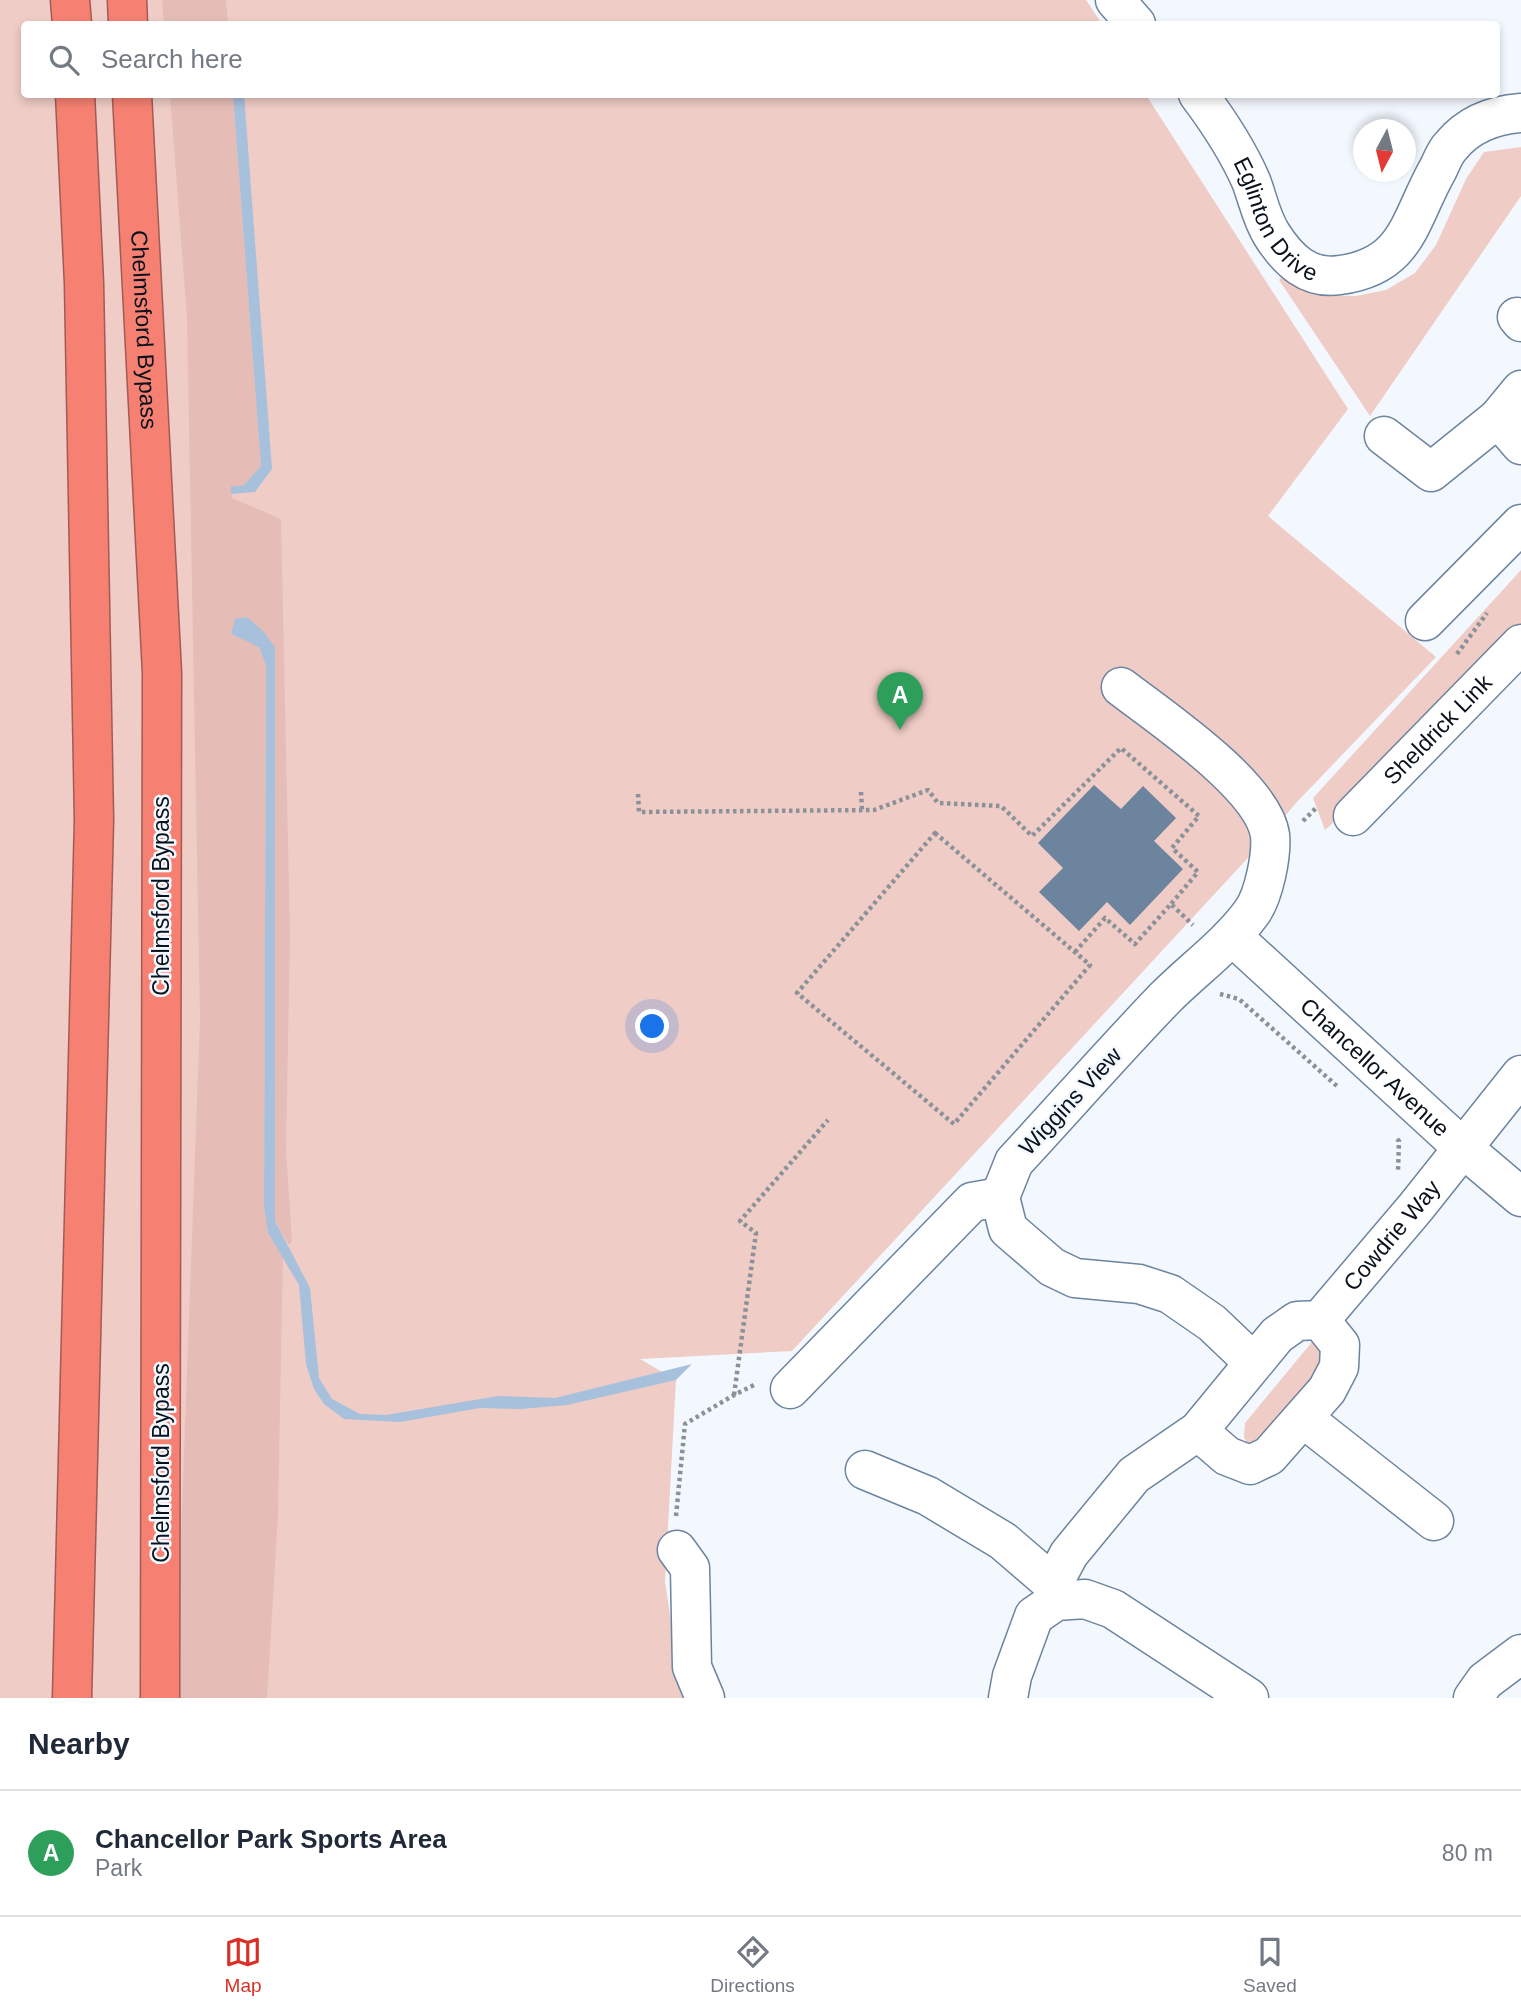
<!DOCTYPE html>
<style>
:root{--surface:#fff;--page:#f2f2f3;--text:#1f2937;--muted:#747a83;--line:#e0e1e3;--accent:#d93025}
body{margin:0;font-family:Helvetica,sans-serif;background:var(--page);color:var(--text)}
.compass{position:absolute;left:1353px;top:119px;width:63px;height:63px;border-radius:50%;background:var(--surface);box-shadow:0 4px 10px #0003;rotate:187deg}
.you{position:absolute;left:653px;top:1027px;width:24px;height:24px;margin:-18px;border:5px solid #fff;border-radius:50%;background:#1a73e8;box-shadow:0 0 0 10px #1a73e833}
.badge{display:grid;place-items:center;width:46px;height:46px;border-radius:50%;background:var(--accent);color:#fff;font-size:23px;font-weight:700}
.pin{position:absolute;translate:-50% -58px;filter:drop-shadow(0 2px 4px #0008)}
.pin::after{content:'';position:absolute;top:37px;width:24px;height:21px;background:inherit;clip-path:polygon(0 0,100% 0,50% 100%)}
.list{margin:0;padding:0;list-style:none}
h2{display:flex;justify-content:space-between;align-items:center;height:91px;margin:0;padding:0 28px;font-size:30px}
h2 small{font-size:23px;font-weight:400;color:var(--muted)}
.list li{display:grid;grid-template-columns:46px 1fr auto;gap:21px;align-items:center;box-sizing:border-box;height:126px;padding:0 28px;border-top:2px solid var(--line)}
.list b{display:block;font-size:26px;white-space:nowrap}
.list p{margin:0;font-size:23px;white-space:nowrap;color:var(--muted)}
.list em{font-size:23px;font-style:normal;color:var(--muted)}
.icon{flex:none;width:38px;height:38px;fill:none;stroke:currentColor;stroke-width:2;stroke-linecap:round;stroke-linejoin:round}
.map{position:relative;flex:none;width:1521px;height:1698px;overflow:hidden}
.search{position:absolute;background:var(--surface);box-shadow:0 4px 10px #0003;left:21px;right:21px;top:21px;height:77px;display:flex;align-items:center;gap:18px;box-sizing:border-box;padding:0 24px;border-radius:7px;color:var(--muted);font-size:26px}
.sheet{height:217px;background:var(--surface)}
nav{display:flex;justify-content:space-around;align-items:center;box-sizing:border-box;height:98px;border-top:2px solid var(--line);background:var(--surface);font-size:19px;color:var(--muted)}
nav a{display:grid;justify-items:center;gap:4px}
nav .on{color:var(--accent)}
.map>svg:first-child{display:block}
.green{fill:#efccc6}
.forest{fill:#e6bdb6}
.water{fill:#a7c0dc}
.building{fill:#6d849f}
.lines{fill:none;stroke-linecap:round;stroke-linejoin:round}
.minor-casing{stroke:#6c849f;stroke-width:41}
.highway-casing{stroke:#a35a54;stroke-width:41}
.path{stroke:#8b9199;stroke-width:4.5;stroke-dasharray:3.5 3.5;stroke-linecap:butt}
.minor{stroke:#fff;stroke-width:38}
.highway{stroke:#f68172;stroke-width:38}
.labels{text-anchor:middle;stroke-width:5;stroke-linejoin:round;paint-order:stroke}
.street-label{font-size:23px;fill:#09121c;stroke:#f3f8fe}
</style>
<div class="map">
<svg width="1521" height="1698" viewBox="0 0 1521 1698">
<rect width="100%" height="100%" fill="#f3f8fe"/>
<path class="green" d="M0,0h1086l16,24h-1078v70l1122,1 202,314 -80,107 168,141 -141,147 -25,30 -478,517 -152,8 36,21 -11,202 18,116h-683z
M1521,147v49l-151,220 -91,-136 4,-5 41,20 32,1 30,-6 29,-17 21,-28 30,-66 18,-27z
M1521,570v78l-46,48 -150,134 -12,-32z
M1326,1340l20,18 -96,92 -6,-13 1,-14 67,-81z"/>
<path class="forest" d="M162,0h64l2,24h-64z
M170,95h63l28,371 -18,20h-12l1,12 49,21 9,417 -4,214 6,91 -3,4 -14,-24v-574h-16l7,19 -2,541 4,26 15,22 -5,260 -11,183h-92l25,-679 -13,-701z"/>
<path class="water" d="M244,94l28,375 -17,23 -24,2v-8h12l18,-20 -28,-371z
M247,617l16,14 12,16v574l35,67 9,90 13,21 28,15 26,1 112,-19 57,2 137,-34 -16,16 -109,25 -46,4 -41,-1 -80,14 -56,-3 -20,-15 -10,-15 -8,-25 -7,-79 -31,-52 -4,-26 2,-541 -7,-19 -28,-13 4,-15z"/>
<path class="building" d="M1094,785l27,24 22,-23 33,32 -22,23 29,28 -53,56 -23,-23 -28,29 -40,-39 24,-24 -25,-25z"/>
<g class="lines">
<defs>
<g id="minor">
<path d="M1115,0l21,24"/>
<path id="s1" d="M1198,94c21,28 39,55 53,87 7,18 10,37 21,54 16,25 36,45 68,40 68,-9 69,-55 98,-106 4,-8 7,-17 13,-23 18,-22 42,-31 70,-33"/>
<path d="M1517,317l4,5"/>
<path d="M1498,418l23,-28"/>
<path d="M1384,436l47,36 67,-54 23,27"/>
<path d="M1425,621l96,-97"/>
<path d="M1121,687c39,30 142,99 149,148 2,20 -6,60 -18,77 -24,33 -58,57 -87,86 -51,53 -101,110 -151,164l-14,35 8,32 44,38 23,11 64,6 31,10 42,29 41,39"/>
<path id="s2" d="M1353,816l168,-172"/>
<path id="s3" d="M1232,936l231,212 58,49"/>
<path d="M790,1389l182,-187 28,-5"/>
<path d="M1303,1418l131,103"/>
<path d="M1198,1431l29,25 23,9 19,-9 58,-66 12,-23 1,-22 -20,-25"/>
<path d="M865,1470l63,26 75,45 50,43"/>
<path d="M677,1550l13,18 2,99 13,31"/>
<path id="s4" d="M1056,1601l-3,-17 16,-30 65,-79 64,-44 79,-96 20,-14 23,-1 96,-113 105,-132"/>
<path d="M1008,1698l4,-22 22,-60 22,-15 29,-2 28,10 136,89"/>
<path d="M1473,1698l12,-17 36,-27"/>
</g>
<g id="highway">
<path d="M70,0l2,24"/>
<path d="M127,0l1,24"/>
<path id="s5" d="M132,94l30,579 -2,1025"/>
<path d="M72,1698l22,-878 -10,-537 -9,-189"/>
</g>
</defs>
<use href="#minor" class="minor-casing"/>
<use href="#highway" class="highway-casing"/>
<path class="path" d="M1457,654l30,-41
M861,792l1,18
M638,794l1,18 235,-2 54,-20 10,13 63,3 31,30 89,-88 78,68 -27,32 26,24 -27,32
M1303,821l14,-14
M935,833l155,132 -136,159 -157,-131z
M1075,952l30,-34 30,26 36,-40 22,21
M1220,994l19,5 99,88
M1397,1139l2,2 -1,30
M734,1395l22,-162 -16,-12 88,-101
M676,1516l9,-92 49,-29 22,-11"/>
<use href="#minor" class="minor"/>
<use href="#highway" class="highway"/>
</g>
<g class="labels">
<g class="street-label">
<text dy="8" stroke="none"><textPath href="#s1" startOffset="149">Eglinton Drive</textPath></text>
<text dy="8" stroke="none"><textPath href="#s5" startOffset="236">Chelmsford Bypass</textPath></text>
<text dy="8" stroke="none"><textPath href="#s2" startOffset="121">Sheldrick Link</textPath></text>
<text transform="translate(161 896) rotate(-90)" y="8">Chelmsford Bypass</text>
<text dy="8" stroke="none"><textPath href="#s3" startOffset="194">Chancellor Avenue</textPath></text>
<text transform="translate(1070 1101) rotate(-47)" y="8">Wiggins View</text>
<text dy="8" stroke="none"><textPath href="#s4" startOffset="514">Cowdrie Way</textPath></text>
<text transform="translate(161 1463) rotate(-90)" y="8">Chelmsford Bypass</text>
</g>
</g>
</svg>
<svg class="compass" viewBox="-18 -18 36 36"><path d="M0-13l5 13h-10z" fill="#e53935"/><path d="M0 13l5-13h-10z" fill="#747a83"/></svg>
<div class="you"></div>
<div class="pin badge" style="left:900px;top:730px;background:#2e9e5b">A</div>
<div class="search"><svg class="icon" aria-label="search" viewBox="0 0 24 24"><circle cx="10" cy="10" r="6"/><path d="M15 15l6 6"/></svg>Search here</div>
</div>
<section class="sheet">
<h2>Nearby<small></small></h2>
<ul class="list">
<li><span class="badge" style="background:#2e9e5b">A</span><div><b>Chancellor Park Sports Area</b><p>Park</p></div><em>80 m</em></li>
</ul>
</section>
<nav>
<a class="on"><svg class="icon" aria-label="map" viewBox="0 0 24 24"><path d="M3 6l6-2 6 2 6-2v14l-6 2-6-2-6 2zM9 4v14M15 6v14"/></svg>Map</a>
<a><svg class="icon" aria-label="directions" viewBox="0 0 24 24"><path d="M12 3l9 9-9 9-9-9zM9 14v-3h6M13 9l2 2-2 2"/></svg>Directions</a>
<a><svg class="icon" aria-label="saved" viewBox="0 0 24 24"><path d="M7 4h10v16l-5-4-5 4z"/></svg>Saved</a>
</nav>
